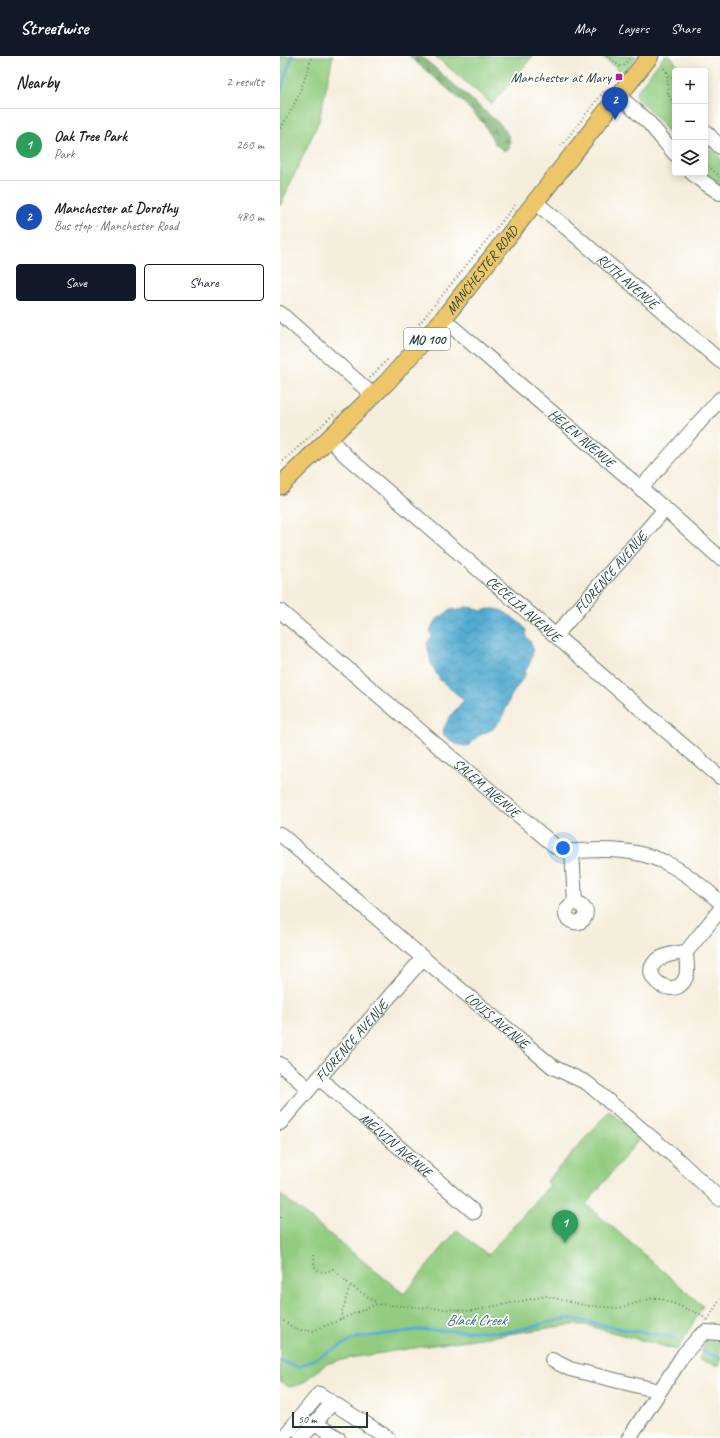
<!DOCTYPE html>
<meta charset="utf-8">
<style>
:root{--surface:#fff;--page:#f2f2f2;--text:#222;--muted:#767676;--line:#e0e0e0;--accent:#111827}
body{margin:0;font-family:Caveat,sans-serif;background:var(--page);color:var(--text)}
.controls{position:absolute;right:12px;top:12px;display:grid;overflow:hidden;border-radius:4px;box-shadow:0 2px 10px #0003}
.controls button{width:36px;height:36px;display:grid;place-items:center;padding:0;border:0;border-bottom:1px solid var(--line);background:var(--surface);color:var(--text);font:20px sans-serif}
.scale{position:absolute;left:12px;bottom:10px;width:76px;box-sizing:border-box;padding-left:4px;border:2px solid #1f3d34;border-top:0;font-size:11px;line-height:14px;white-space:nowrap;color:#1f3d34;-webkit-text-stroke:3px #fff;paint-order:stroke}
.you{position:absolute;left:283px;top:792px;width:14px;height:14px;margin:-10px;border:3px solid #fff;border-radius:50%;background:#1a73e8;box-shadow:0 0 0 6px #1a73e833}
.badge{display:grid;place-items:center;width:26px;height:26px;border-radius:50%;background:var(--accent);color:#fff;font-size:13px;font-weight:700}
.pin{position:absolute;translate:-50% -33px;filter:drop-shadow(0 1px 2px #0008)}
.pin::after{content:'';position:absolute;top:21px;width:14px;height:12px;background:inherit;clip-path:polygon(0 0,100% 0,50% 100%)}
.list{margin:0;padding:0;list-style:none}
h2{display:flex;justify-content:space-between;align-items:center;height:52px;margin:0;padding:0 16px;font-size:17px}
h2 small{font-size:13px;font-weight:400;color:var(--muted)}
.list li{display:grid;grid-template-columns:26px 1fr auto;gap:12px;align-items:center;box-sizing:border-box;height:72px;padding:0 16px;border-top:1px solid var(--line)}
.list b{display:block;font-size:15px;white-space:nowrap}
.list p{margin:0;font-size:13px;white-space:nowrap;color:var(--muted)}
.list em{font-size:13px;font-style:normal;color:var(--muted)}
.actions{display:flex;gap:8px;padding:12px 16px}
.actions a{flex:1;padding:9px 0;border:1px solid var(--accent);border-radius:4px;text-align:center;font-size:14px;color:var(--accent)}
.actions .main{background:var(--accent);color:#fff}
.icon{flex:none;width:22px;height:22px;fill:none;stroke:currentColor;stroke-width:2;stroke-linecap:round;stroke-linejoin:round}
.map{position:relative;flex:none;width:440px;height:1382px;overflow:hidden}
header{display:flex;align-items:center;gap:24px;box-sizing:border-box;height:56px;padding:0 20px;background:var(--accent);color:#fff}
header strong{font-size:19px}
nav{display:flex;gap:22px;margin-inline-start:auto;font-size:14px}
main{display:flex}
aside{flex:1;background:var(--surface)}
.map>svg:first-child{display:block}
.forest{fill:url(#forest-firs);stroke:#4a7651}
.park{fill:#93cc80;stroke:#59845a}
.water{fill:url(#water-waves);stroke:#397482}
.lines{fill:none;stroke-linecap:round;stroke-linejoin:round}
.stream{stroke:#53abd0;stroke-width:3}
.minor-casing{stroke:#6a7b6f;stroke-width:16}
.major-casing{stroke:#6a7b6f;stroke-width:19}
.path{stroke:#6a7b6f;stroke-width:2;stroke-dasharray:1 3;stroke-linecap:butt}
.minor{stroke:#fff;stroke-width:14}
.major{stroke:#ecc669;stroke-width:17}
.poi-dot{fill:#b5179e;stroke:#fff;stroke-width:1.5}
.labels{text-anchor:middle;stroke-width:3.5;stroke-linejoin:round;paint-order:stroke}
.shield{fill:#fff;stroke:#627771;stroke-width:1}
.shield-label{font-size:13px;font-weight:bold;fill:#1f3d34}
.poi-label{font-size:14px;fill:#1f3d34;stroke:#fff;text-anchor:end}
.street-label{font-size:14px;fill:#1f3d34;stroke:#fff}
.water-label{font-size:15px;font-style:italic;fill:#31646b;stroke:#fff}
</style>
<header>
<strong>Streetwise</strong>
<nav><a>Map</a><a>Layers</a><a>Share</a></nav>
</header>
<main>
<aside>
<h2>Nearby<small>2 results</small></h2>
<ul class="list">
<li><span class="badge" style="background:#2e9e5b">1</span><div><b>Oak Tree Park</b><p>Park</p></div><em>260 m</em></li>
<li><span class="badge" style="background:#1a4fb4">2</span><div><b>Manchester at Dorothy</b><p>Bus stop · Manchester Road</p></div><em>480 m</em></li>
</ul>
<div class="actions"><a class="main">Save</a><a>Share</a></div>
</aside>
<div class="map">
<svg width="440" height="1382" viewBox="0 0 440 1382">
<defs>
<pattern id="forest-firs" width="22" height="20" patternUnits="userSpaceOnUse"><rect width="22" height="20" fill="#76b06e"/><path d="M5 1l3.5 6h-7zM16 11l3.5 6h-7z" fill="#60905b"/></pattern>
<pattern id="water-waves" width="16" height="10" patternUnits="userSpaceOnUse"><rect width="16" height="10" fill="#53abd0"/><path d="M0 5q4-4 8 0t8 0" fill="none" stroke="#448caa"/></pattern>
</defs>
<rect width="100%" height="100%" fill="#fff"/>
<filter id="ink" filterUnits="userSpaceOnUse"><feTurbulence type="fractalNoise" baseFrequency=".025" numOctaves="2"/><feDisplacementMap in="SourceGraphic" scale="8" xChannelSelector="R" yChannelSelector="G"/><feConvolveMatrix kernelMatrix="1 2 1 2 8 2 1 2 1" color-interpolation-filters="sRGB"/></filter>
<filter id="wash" filterUnits="userSpaceOnUse"><feTurbulence type="fractalNoise" baseFrequency=".012" numOctaves="4" result="noise"/><feDisplacementMap in="SourceGraphic" scale="16" xChannelSelector="R" yChannelSelector="G"/><feGaussianBlur stdDeviation="0.9" result="paint"/><feColorMatrix in="noise" values="0 0 0 0 0 0 0 0 0 0 0 0 0 0 0 0 0 1.4 0 .05"/><feComposite in="paint" operator="in"/></filter>
<g filter="url(#wash)">
<rect width="100%" height="100%" fill="#f6eedc"/>
<path class="forest" d="M129,0h12l79,68c7,9 12,13 9,25l-5,2 -9,-7 -11,-20 -21,-22z"/>
<path class="park" d="M0,0h53l-14,65 -39,85z
M155,0h98l-41,48z
M321,0h36l-13,18z
M384,0h7l10,15h-6v72l-10,-15 -9,-11 -17,-16 -3,-3v-6z
M425,88l15,13v30l-19,-14h4z
M329,1055l32,26 -55,67 117,102 -26,44 -91,-25h-16l-137,20 -83,13 -24,6 -24,20 -13,3 -9,-6v-187l124,100 53,-64 31,25 62,-70 -3,-4z
M432,1281l8,1v28l-21,-6 7,-20z"/>
<path class="water" d="M185,551l10,1 6,3c6,-2 13,-3 19,-1 6,2 24,15 26,20 0,3 0,4 0,6 1,2 3,3 4,5 6,9 1,23 -5,30l1,2 -15,23 -9,22 -9,11 -15,7 -10,10h-4l-8,-2 -12,-9 -1,-5 7,-14 14,-16 -24,-20 -9,-16 -4,-21 5,-7 -2,-4c3,-9 4,-11 12,-16 5,-3 6,-6 12,-7l2,2z"/>
<g class="lines">
<path class="stream" d="M0,36l12,-36
M422,1295l18,7
M0,1305l19,6 57,-29 61,-8 90,2 62,-14 57,12 42,6 8,4"/>
</g>
</g>
<g filter="url(#ink)">
<g class="lines">
<defs>
<g id="minor">
<path d="M339,40l30,27 26,31"/>
<path d="M425,75l15,16"/>
<path d="M412,117l7,6 21,14"/>
<path id="s1" d="M255,146l33,27 152,132"/>
<path d="M0,257l94,83"/>
<path id="s2" d="M163,263l222,190 55,49"/>
<path id="s3" d="M49,382l16,17 375,322"/>
<path d="M360,433l80,-90"/>
<path id="s4" d="M0,555l276,236c14,8 32,2 48,3 52,0 79,19 116,52"/>
<path id="s5" d="M276,579l109,-126"/>
<path id="s6" d="M0,778l143,124 130,109 34,16 90,76 43,40"/>
<path d="M292,795l3,51c-26,15 11,32 11,9l-5,-6 -6,-3"/>
<path d="M406,896c-70,6 -15,56 -1,27 4,-7 1,-19 1,-27l34,-42"/>
<path d="M0,1008l29,25"/>
<path id="s7" d="M39,1022l155,134"/>
<path id="s8" d="M0,1067l143,-165"/>
<path d="M272,1304l18,9 89,22"/>
<path d="M52,1347l-17,20 23,15"/>
<path d="M3,1382l36,-44 69,44"/>
<path d="M21,1382l14,-15"/>
<path d="M349,1382l55,-84 16,-18 6,-4 14,1"/>
</g>
<g id="major">
<path id="s9" d="M0,430l107,-104 56,-63 207,-263"/>
</g>
</defs>
<use href="#minor" class="minor-casing"/>
<use href="#major" class="major-casing"/>
<path class="path" d="M327,0l15,12
M344,10l7,-10
M384,12l11,14
M387,16l1,22 7,14
M0,72c16,-22 24,-46 32,-72
M281,90l44,-56
M425,107l15,14
M139,268l96,-119
M90,322l19,-20
M0,408l56,-52
M0,1161v2
M33,1199c0,15 6,21 20,14l17,16
M0,1263l18,11 15,1 64,-27 94,7 75,-15 42,10 32,2 33,-10h6l41,16 8,7
M60,1263l10,-34 27,18
M428,1264l12,-21"/>
<use href="#minor" class="minor"/>
<use href="#major" class="major"/>
</g>
</g>
<rect class="poi-dot" x="335" y="17" width="8" height="8" rx="2"/>
<g class="labels">
<rect class="shield" x="124" y="272" width="46" height="22" rx="3"/>
<g class="shield-label">
<text x="147" y="288">MO 100</text>
</g>
<g class="poi-label">
<text x="331" y="26">Manchester at Mary</text>
</g>
<g class="street-label">
<text dy="5" stroke="none"><textPath href="#s9" startOffset="296">MANCHESTER ROAD</textPath></text>
<text dy="5" stroke="none"><textPath href="#s1" startOffset="122">RUTH AVENUE</textPath></text>
<text dy="5" stroke="none"><textPath href="#s2" startOffset="183">HELEN AVENUE</textPath></text>
<text dy="5" stroke="none"><textPath href="#s5" startOffset="83">FLORENCE AVENUE</textPath></text>
<text dy="5" stroke="none"><textPath href="#s3" startOffset="259">CECELIA AVENUE</textPath></text>
<text dy="5" stroke="none"><textPath href="#s4" startOffset="272">SALEM AVENUE</textPath></text>
<text dy="5" stroke="none"><textPath href="#s6" startOffset="286">LOUIS AVENUE</textPath></text>
<text dy="5" stroke="none"><textPath href="#s8" startOffset="109">FLORENCE AVENUE</textPath></text>
<text dy="5" stroke="none"><textPath href="#s7" startOffset="102">MELVIN AVENUE</textPath></text>
</g>
<g class="water-label">
<text x="196" y="1269">Black Creek</text>
</g>
</g>
</svg>
<div class="controls">
<button>+</button>
<button>−</button>
<button><svg class="icon" aria-label="layers" viewBox="0 0 24 24"><path d="M12 4l9 5-9 5-9-5zM3 14l9 5 9-5"/></svg></button>
</div>
<div class="scale">50 m</div>
<div class="you"></div>
<div class="pin badge" style="left:285px;top:1187px;background:#2e9e5b">1</div>
<div class="pin badge" style="left:335px;top:64px;background:#1a4fb4">2</div>
</div>
</main>
